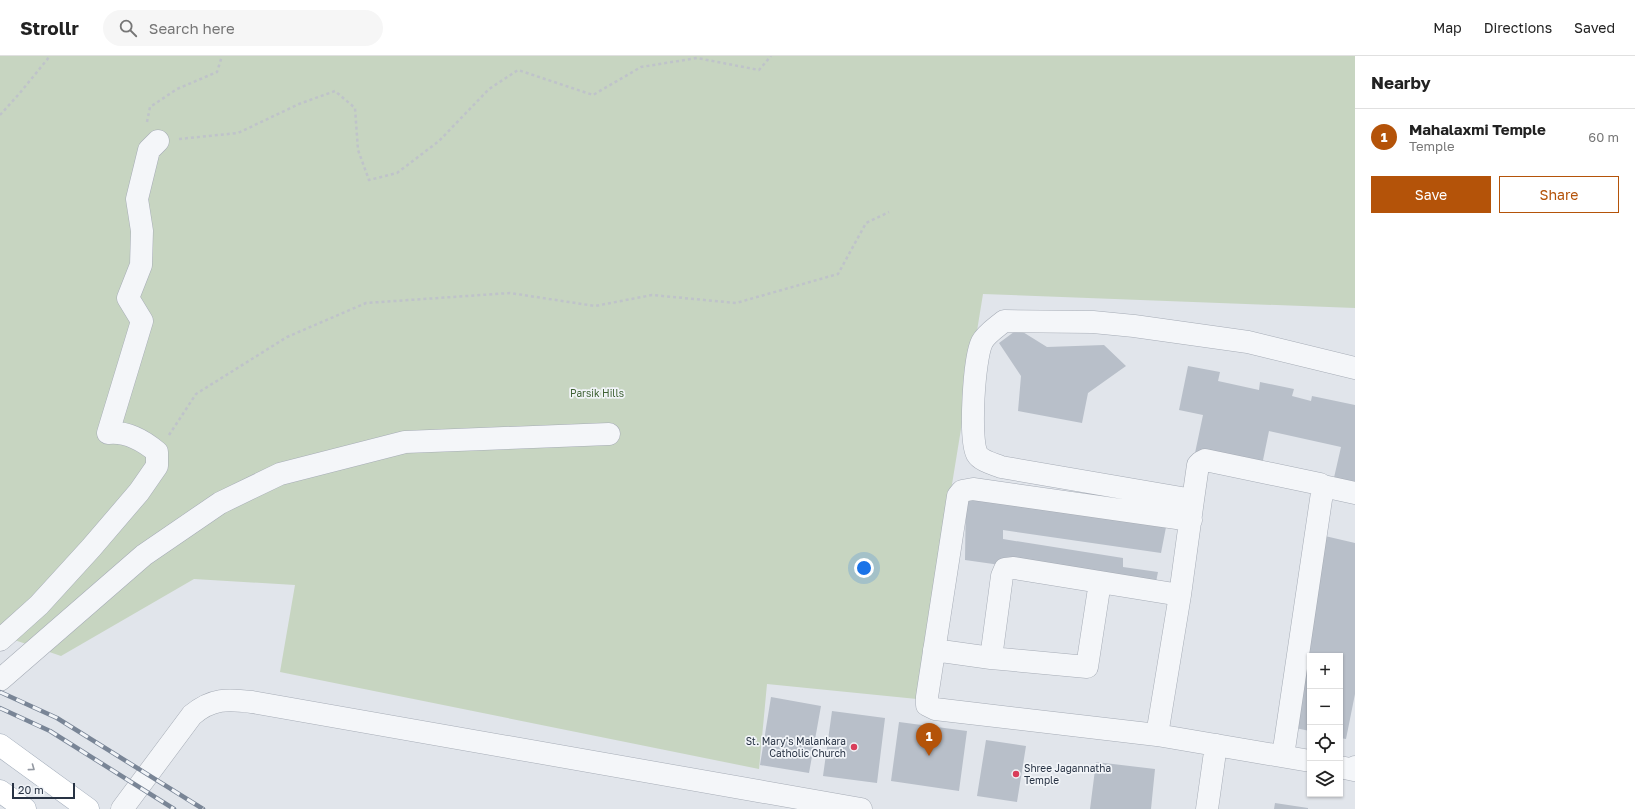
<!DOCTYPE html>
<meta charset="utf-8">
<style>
:root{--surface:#fff;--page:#f6f6f6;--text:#222;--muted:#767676;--line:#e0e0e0;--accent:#b45309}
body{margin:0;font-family:"Golos Text",sans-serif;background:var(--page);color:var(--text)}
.controls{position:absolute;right:12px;bottom:12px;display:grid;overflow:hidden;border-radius:0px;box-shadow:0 1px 3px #0004}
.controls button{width:36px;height:36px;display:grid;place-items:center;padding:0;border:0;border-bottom:1px solid var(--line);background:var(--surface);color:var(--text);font:20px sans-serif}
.scale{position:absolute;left:12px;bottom:10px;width:63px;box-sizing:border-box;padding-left:4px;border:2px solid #283344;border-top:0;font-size:11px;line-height:14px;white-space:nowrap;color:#283344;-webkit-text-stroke:3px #f1f4f8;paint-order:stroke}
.you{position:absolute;left:864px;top:512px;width:14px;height:14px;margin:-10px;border:3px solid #fff;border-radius:50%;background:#1a73e8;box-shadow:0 0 0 6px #1a73e833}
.badge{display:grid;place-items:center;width:26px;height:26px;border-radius:50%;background:var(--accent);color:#fff;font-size:13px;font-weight:700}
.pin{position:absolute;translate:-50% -33px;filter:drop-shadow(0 1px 2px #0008)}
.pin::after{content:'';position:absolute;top:21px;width:14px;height:12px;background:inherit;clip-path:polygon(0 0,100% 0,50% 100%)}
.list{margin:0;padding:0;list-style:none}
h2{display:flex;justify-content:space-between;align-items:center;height:52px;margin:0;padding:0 16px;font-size:17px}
h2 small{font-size:13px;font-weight:400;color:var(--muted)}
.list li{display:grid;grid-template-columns:26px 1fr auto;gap:12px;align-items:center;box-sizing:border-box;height:56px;padding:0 16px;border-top:1px solid var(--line)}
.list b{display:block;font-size:15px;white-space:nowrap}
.list p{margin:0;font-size:13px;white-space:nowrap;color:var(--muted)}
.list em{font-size:13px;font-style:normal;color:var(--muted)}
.actions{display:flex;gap:8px;padding:12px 16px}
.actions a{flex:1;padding:9px 0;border:1px solid var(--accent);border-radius:0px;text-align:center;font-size:14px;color:var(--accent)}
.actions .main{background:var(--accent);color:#fff}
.icon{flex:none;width:22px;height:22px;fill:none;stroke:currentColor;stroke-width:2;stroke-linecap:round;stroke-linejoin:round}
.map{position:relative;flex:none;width:1355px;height:753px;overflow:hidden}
header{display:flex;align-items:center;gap:24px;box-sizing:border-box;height:56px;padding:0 20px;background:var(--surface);border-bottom:1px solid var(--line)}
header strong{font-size:19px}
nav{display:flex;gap:22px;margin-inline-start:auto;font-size:14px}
.search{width:280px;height:36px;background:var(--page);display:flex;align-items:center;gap:10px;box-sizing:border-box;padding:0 14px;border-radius:22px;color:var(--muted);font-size:15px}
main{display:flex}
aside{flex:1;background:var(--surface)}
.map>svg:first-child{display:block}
.green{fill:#c7d5c1}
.building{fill:#b8bfc9}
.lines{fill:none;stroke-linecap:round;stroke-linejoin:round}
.minor-casing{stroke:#a6acb6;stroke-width:23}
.major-casing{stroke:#9faab8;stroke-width:23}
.path{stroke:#bfc3ca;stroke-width:2.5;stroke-dasharray:3 3;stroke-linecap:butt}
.minor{stroke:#f4f6f9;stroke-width:22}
.major{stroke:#fff;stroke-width:22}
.rail-casing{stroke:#798596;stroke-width:4.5}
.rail{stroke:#f1f4f8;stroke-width:3;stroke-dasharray:9;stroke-linecap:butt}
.oneway{stroke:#9499a2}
.poi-dot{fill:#d93d5a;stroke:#f1f4f8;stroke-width:1.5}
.labels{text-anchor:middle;stroke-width:3.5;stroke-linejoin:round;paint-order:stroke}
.park-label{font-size:10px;fill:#3e6134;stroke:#f1f4f8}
.poi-label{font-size:10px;fill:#283344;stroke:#f1f4f8;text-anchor:end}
</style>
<header>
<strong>Strollr</strong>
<div class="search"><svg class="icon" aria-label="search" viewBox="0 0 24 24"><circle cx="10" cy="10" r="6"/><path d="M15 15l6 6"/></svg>Search here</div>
<nav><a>Map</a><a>Directions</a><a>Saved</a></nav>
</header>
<main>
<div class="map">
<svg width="1355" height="753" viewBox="0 0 1355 753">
<rect width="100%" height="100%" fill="#e1e5eb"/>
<path class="green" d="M0,0h1355v252l-372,-14 -66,405 -150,-15 -8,85 -479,-97 15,-87 -101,-6 -133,77 -61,-21z"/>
<path class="building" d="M1018,273l29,18 57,-2 22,21 -38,27 -6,30 -64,-12 3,-35 -22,-33z
M1188,310l32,6 -2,9 41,9 1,-8 34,7 -2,7 19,5 1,-5 43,9v82l-22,-5 8,-35 -72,-16 -7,34 -67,-12 8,-38 -24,-5z
M966,441l201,25 -6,31 -158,-23v9l120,19v9l35,5 -3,15 -190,-27z
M1325,480l30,7v151l-9,45 -6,-1v-82h-30v75l-15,-3z
M771,641l50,9 -12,67 -49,-8z
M832,655l53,7 -8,65 -54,-7z
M899,666l68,9 -8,60 -68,-10z
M986,684l40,6 -9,56 -40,-6z
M1096,706l59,7 -4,40h-61z
M1275,747l33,5v1h-34z"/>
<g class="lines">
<defs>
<path id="minor" d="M1193,444l5,-35 3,-3 4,-2 115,24 3,2
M1191,464l-218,-31 -11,2 -4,5 -31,201v8l8,4 222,26 153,26
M0,584l39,-35 52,-57 48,-56 18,-26v-14c-13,-11 -31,-21 -49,-19l34,-112 -14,-23 13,-33 1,-34 -5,-32 12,-49 9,-9
M934,594l57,8 96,9 13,-85
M991,602l11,-82 3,-7 9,-1 166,27
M0,624l144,-125 76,-52 60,-29 125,-32 204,-8
M1157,679l23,-140 13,-95 -192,-33c-7,-3 -20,-6 -24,-13 -8,-15 -3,-96 5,-112 4,-8 15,-15 22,-21l89,1 41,4 114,16 107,26
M1283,700l40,-270 32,7
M1340,711l14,3 1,-3
M122,753l70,-94c20,-17 36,-16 60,-13l609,107
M1207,753l9,-64"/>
<path id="major" d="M0,689l88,64
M0,735l25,18"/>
</defs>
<use href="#minor" class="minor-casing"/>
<use href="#major" class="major-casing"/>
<path class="path" d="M0,59l19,-21 31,-38
M147,66l3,-15 27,-18 40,-17 5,-16
M179,83l59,-6 61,-29 36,-13 20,17 3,42 11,30 28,-7 42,-32 50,-52 29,-19 75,25 48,-28 56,-9 62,12 12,-14
M169,379l27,-41 91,-57 79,-34 144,-10 85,13 57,-11 84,8 102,-29 28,-51 23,-11"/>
<use href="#minor" class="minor"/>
<use href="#major" class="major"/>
<defs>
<path id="rail" d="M0,636l57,26 146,91
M0,652l50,23 124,78"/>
</defs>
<use href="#rail" class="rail-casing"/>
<use href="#rail" class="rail"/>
</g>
<defs><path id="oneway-chevron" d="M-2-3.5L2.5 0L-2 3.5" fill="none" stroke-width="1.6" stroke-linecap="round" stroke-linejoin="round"/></defs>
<use class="oneway" href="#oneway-chevron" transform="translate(32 712) rotate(36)"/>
<g class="poi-dot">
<circle cx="854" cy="691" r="4"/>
<circle cx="1016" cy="718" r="4"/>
</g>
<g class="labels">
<g class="park-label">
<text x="597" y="341">Parsik Hills</text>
</g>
<g class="poi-label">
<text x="846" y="689">St. Mary's Malankara<tspan x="846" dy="12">Catholic Church</tspan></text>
<text x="1024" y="716" text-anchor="start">Shree Jagannatha<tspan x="1024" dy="12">Temple</tspan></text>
</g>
</g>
</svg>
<div class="controls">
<button>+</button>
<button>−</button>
<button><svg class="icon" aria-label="locate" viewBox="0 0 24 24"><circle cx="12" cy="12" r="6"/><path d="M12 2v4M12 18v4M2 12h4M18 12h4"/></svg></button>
<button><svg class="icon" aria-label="layers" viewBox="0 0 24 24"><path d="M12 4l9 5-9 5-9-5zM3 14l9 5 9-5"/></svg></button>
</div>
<div class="scale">20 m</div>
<div class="you"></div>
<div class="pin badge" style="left:929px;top:700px">1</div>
</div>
<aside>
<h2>Nearby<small></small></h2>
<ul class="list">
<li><span class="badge">1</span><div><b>Mahalaxmi Temple</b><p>Temple</p></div><em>60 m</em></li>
</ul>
<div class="actions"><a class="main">Save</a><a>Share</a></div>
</aside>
</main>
